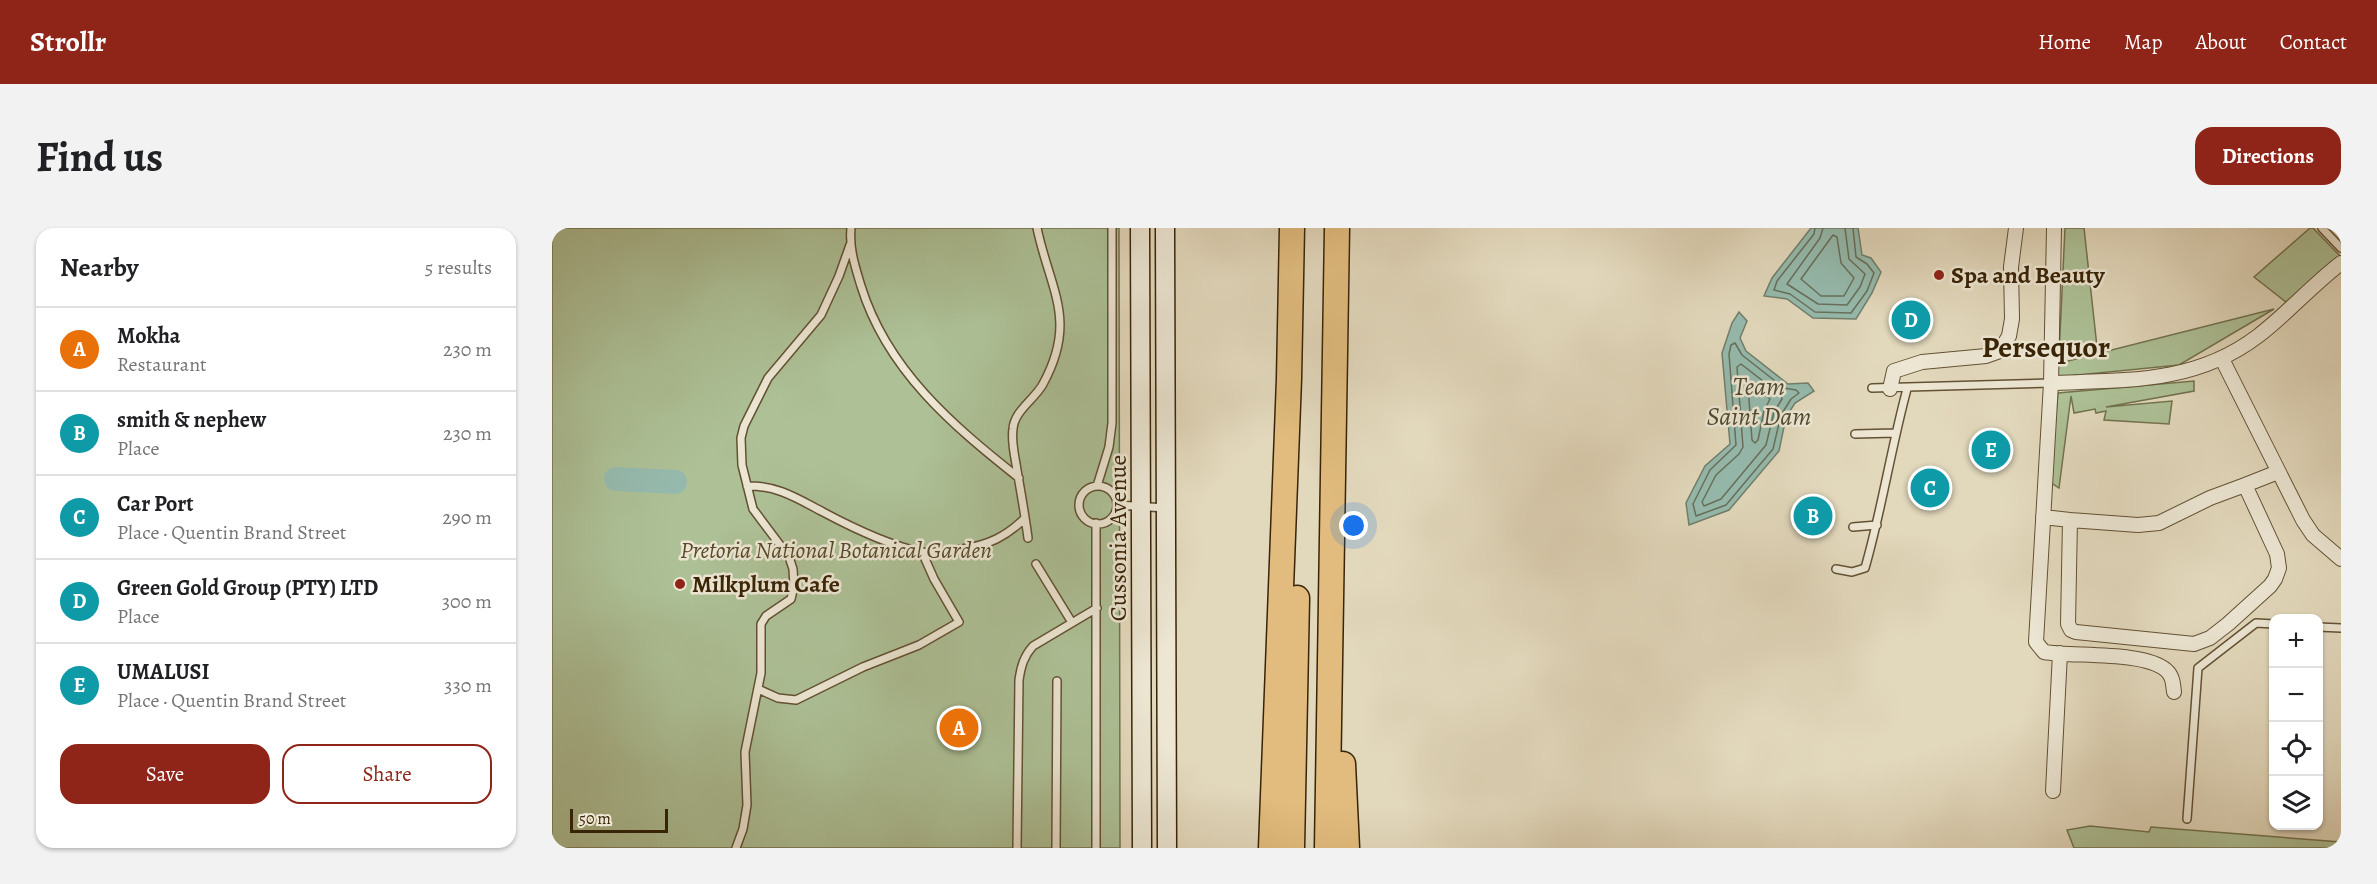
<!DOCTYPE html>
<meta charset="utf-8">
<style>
:root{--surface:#fff;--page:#f2f2f2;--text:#202124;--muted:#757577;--line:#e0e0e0;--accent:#8f2418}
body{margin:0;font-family:Alegreya,serif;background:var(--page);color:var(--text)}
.controls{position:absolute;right:18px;bottom:18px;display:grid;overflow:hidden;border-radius:12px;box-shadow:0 2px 4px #0004}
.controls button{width:54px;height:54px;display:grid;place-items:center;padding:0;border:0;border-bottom:2px solid var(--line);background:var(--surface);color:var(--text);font:30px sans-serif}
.scale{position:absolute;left:18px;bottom:15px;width:98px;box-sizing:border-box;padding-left:6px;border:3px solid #392407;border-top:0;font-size:16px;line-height:21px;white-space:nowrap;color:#392407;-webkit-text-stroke:4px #ece6d3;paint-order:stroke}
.you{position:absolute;left:802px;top:298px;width:21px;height:21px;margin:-15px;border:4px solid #fff;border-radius:50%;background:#1a73e8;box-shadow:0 0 0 9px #1a73e833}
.badge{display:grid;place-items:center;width:39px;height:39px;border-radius:50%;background:var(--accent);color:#fff;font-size:20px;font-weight:700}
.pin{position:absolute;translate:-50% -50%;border:3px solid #fff;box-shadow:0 2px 6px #0006}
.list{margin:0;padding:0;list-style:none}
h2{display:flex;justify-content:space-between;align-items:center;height:78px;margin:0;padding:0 24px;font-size:26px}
h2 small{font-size:20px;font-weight:400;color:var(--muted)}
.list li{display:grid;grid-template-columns:39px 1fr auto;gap:18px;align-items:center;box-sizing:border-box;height:84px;padding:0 24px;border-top:2px solid var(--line)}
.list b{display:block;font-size:22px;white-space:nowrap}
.list p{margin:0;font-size:20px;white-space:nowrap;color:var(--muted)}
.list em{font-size:20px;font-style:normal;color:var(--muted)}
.actions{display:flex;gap:12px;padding:18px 24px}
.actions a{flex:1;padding:14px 0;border:2px solid var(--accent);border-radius:18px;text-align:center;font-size:21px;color:var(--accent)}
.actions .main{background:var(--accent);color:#fff}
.icon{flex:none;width:33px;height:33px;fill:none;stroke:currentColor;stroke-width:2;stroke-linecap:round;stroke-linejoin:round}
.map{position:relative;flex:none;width:1789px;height:620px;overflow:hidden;border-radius:18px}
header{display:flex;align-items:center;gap:36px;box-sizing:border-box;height:84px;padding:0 30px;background:var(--accent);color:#fff}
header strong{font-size:28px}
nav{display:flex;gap:33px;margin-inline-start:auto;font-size:21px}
.intro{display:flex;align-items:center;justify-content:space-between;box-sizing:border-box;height:144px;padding:0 36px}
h1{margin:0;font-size:42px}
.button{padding:15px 27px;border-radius:18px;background:var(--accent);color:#fff;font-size:21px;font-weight:700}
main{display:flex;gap:36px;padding:0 36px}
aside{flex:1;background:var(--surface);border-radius:18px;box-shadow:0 2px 4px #0004}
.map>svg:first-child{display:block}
.green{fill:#adc096;stroke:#73724e;stroke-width:1.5}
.water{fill:#95baad;stroke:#707e6b;stroke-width:1.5}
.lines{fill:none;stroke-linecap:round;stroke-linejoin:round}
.shore{stroke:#676f5a;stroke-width:1.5}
.river{stroke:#95baad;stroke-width:24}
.lane-casing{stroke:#635134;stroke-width:10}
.street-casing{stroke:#635134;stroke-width:16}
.secondary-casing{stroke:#392407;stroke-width:21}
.highway-casing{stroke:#392407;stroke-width:27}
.lane{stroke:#ece6d3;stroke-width:7}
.street{stroke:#ece6d3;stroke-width:14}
.secondary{stroke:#ece6d3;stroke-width:18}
.highway{stroke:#e1bc7e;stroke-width:24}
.poi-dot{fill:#8f2418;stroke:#ece6d3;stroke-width:2}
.labels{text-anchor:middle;stroke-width:5;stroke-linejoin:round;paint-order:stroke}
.poi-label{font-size:24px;font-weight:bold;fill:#392407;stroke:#ece6d3;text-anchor:start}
.street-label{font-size:24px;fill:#392407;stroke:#ece6d3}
.park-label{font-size:24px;font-style:italic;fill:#564b2b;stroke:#ece6d3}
.water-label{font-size:26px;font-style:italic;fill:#504a30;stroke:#ece6d3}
.district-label{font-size:30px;font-weight:bold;fill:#392407;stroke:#ece6d3}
</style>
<header>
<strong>Strollr</strong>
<nav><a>Home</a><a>Map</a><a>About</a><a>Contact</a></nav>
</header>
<div class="intro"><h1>Find us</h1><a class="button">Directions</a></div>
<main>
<aside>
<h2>Nearby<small>5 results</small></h2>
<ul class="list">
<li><span class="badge" style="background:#e8710a">A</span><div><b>Mokha</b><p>Restaurant</p></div><em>230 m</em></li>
<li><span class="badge" style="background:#0f9aa8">B</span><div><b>smith &amp; nephew</b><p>Place</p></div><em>230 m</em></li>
<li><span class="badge" style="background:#0f9aa8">C</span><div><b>Car Port</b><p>Place · Quentin Brand Street</p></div><em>290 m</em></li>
<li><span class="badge" style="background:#0f9aa8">D</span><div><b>Green Gold Group (PTY) LTD</b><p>Place</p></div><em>300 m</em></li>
<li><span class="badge" style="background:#0f9aa8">E</span><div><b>UMALUSI</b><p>Place · Quentin Brand Street</p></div><em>330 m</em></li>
</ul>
<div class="actions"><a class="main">Save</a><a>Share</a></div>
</aside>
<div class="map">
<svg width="1789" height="620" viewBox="0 0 1789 620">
<rect width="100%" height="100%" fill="#e2d8bc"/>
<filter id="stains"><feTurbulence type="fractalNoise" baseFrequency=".00333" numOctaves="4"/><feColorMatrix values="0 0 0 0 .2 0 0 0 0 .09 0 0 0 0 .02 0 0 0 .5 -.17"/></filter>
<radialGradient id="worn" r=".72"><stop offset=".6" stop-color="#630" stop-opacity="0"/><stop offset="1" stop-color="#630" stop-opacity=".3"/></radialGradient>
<path class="green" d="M0,0h567l1,620h-568z
M1513,0h19l13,119 -38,8z
M1758,0h3l27,28 -54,46 -32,-25z
M1722,81l-95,56 -121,12 -2,-13z
M1642,153v10l-88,16 66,-6 -3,23 -65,-4 2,-9 -10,2 -1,-4 -21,4 -3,-17 -12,92 -9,-6 8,-89z
M1538,598l59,6 2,-5 190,15v6h-267l-7,-18z"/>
<path class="water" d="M1259,0h47l4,27 9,3 10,14 -9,21 -16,26 -43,-1 -26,-19 -23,-3 8,-18z
M1187,84l8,9 -7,17 6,13 42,33 20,-1 6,8 -19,12 -9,14 -7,34 -50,59 -40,15 -3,-22 19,-37 25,-22 -8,-91 10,-30z"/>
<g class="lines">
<path class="shore" d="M1263,0l-1,6 -37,47 -3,9 16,4 25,18 36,1 16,-22 7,-18 -7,-9 -11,-7 -3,-29
M1271,0l-3,10 -33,46 31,20 29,1 13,-18 5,-13 -16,-15 -4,-31
M1281,7l4,2 4,26 13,15 -10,18h-23l-20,-17z
M1183,115l7,12 42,33 12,2 3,3 -8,6 -10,16 -8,34 -47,56 -30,11 -3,-12 17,-34 26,-25 -7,-91 2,-9z
M1189,136l40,31 1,4 -8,13 -8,33 -45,54 -17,7 -2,-4 14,-27 23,-21 4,-7 -6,-80z
M1199,156l19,15 -6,12 -6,29 -3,3 -3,-3 -4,-53z"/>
<path class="river" d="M64,251l59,3"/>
<defs>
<path id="lane" d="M299,0c-2,21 4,38 10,58 26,84 91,139 158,192
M1770,0l19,20
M1320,160l179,-5
M1303,206l40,-1
M195,258c30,-1 51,13 76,26 30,16 65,33 98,40 13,2 28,-1 41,-3 26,-4 44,-12 63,-31
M545,258l12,-39 3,-24v-195
M527 277a19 19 0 1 1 38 0a19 19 0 1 1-38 0Z
M565,277l49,3
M544,295v325
M1301,299l24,-2
M476,310c-3,-23 -7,-45 -11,-68 -2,-13 -6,-28 -4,-41 1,-18 22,-30 30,-45 35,-64 7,-94 -6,-156
M484,336l35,57
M1284,341l16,3 13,-4c17,-59 26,-120 42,-179
M1766,399l23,1
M206,461l20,9 18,2 67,-33 56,-22 40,-23 -25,-43 -12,-27
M1635,591l11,-151 58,-45 18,1
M184,620l7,-19 4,-24 -2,-53 16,-79v-49l5,-8 25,-17 3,-13 -1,-17 -4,-12 -36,-48 -11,-44 -1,-27 3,-12 24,-48 53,-63 18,-39 11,-31
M465,620l2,-168c2,-14 5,-24 14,-34l64,-38
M504,620l1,-167"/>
<path id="street" d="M1502,0l-3,155 -15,259 8,10c30,5 100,-1 122,18 7,6 7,14 8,22
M1670,131l81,161 10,15 28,24
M1499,155c74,-3 144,1 207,-47 29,-22 54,-51 83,-73
M1338,161l4,-18 28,-9 64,-6 14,-5 9,-15 3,-17 -1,-52 5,-39
M1693,257l33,-13
M1491,289l27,3 -2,104 3,6 5,2 118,12 16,-6 18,-14 42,-38 5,-7 4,-11 -2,-14 -32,-69 -35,13 -51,25 -21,2 -68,-5
M1501,563l7,-138"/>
<path id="secondary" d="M588,0l2,620
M613,0l2,620"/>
<path id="highway" d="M791,536l4,84
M719,620l18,-469 3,-151
M740,620l5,-250
M775,620l10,-620"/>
</defs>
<use href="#lane" class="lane-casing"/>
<use href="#street" class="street-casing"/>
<use href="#secondary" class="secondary-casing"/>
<use href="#highway" class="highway-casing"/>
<use href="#lane" class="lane"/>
<use href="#street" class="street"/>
<use href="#secondary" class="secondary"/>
<use href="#highway" class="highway"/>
</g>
<g class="poi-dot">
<circle cx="1387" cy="47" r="6"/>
<circle cx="128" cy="356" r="6"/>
</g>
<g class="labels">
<g class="poi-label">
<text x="1399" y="55">Spa and Beauty</text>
<text x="140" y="364">Milkplum Cafe</text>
</g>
<g class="street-label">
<text transform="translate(566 310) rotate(-90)" y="8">Cussonia Avenue</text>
</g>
<g class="park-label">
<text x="284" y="330">Pretoria National Botanical Garden</text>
</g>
<g class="water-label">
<text x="1207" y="167">Team<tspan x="1207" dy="30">Saint Dam</tspan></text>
</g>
<g class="district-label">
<text x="1494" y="129">Persequor</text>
</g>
</g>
<rect width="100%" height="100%" filter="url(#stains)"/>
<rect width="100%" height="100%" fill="url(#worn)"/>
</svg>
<div class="controls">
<button>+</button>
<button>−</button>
<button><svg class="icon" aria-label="locate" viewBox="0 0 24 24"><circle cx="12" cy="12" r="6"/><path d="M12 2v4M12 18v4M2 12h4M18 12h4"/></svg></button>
<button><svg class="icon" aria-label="layers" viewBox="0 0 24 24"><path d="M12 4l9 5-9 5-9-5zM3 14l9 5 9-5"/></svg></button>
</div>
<div class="scale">50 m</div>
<div class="you"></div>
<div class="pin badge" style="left:407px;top:500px;background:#e8710a">A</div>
<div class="pin badge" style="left:1261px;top:288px;background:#0f9aa8">B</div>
<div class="pin badge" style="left:1378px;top:260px;background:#0f9aa8">C</div>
<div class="pin badge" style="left:1359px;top:92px;background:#0f9aa8">D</div>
<div class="pin badge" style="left:1439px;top:222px;background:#0f9aa8">E</div>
</div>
</main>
